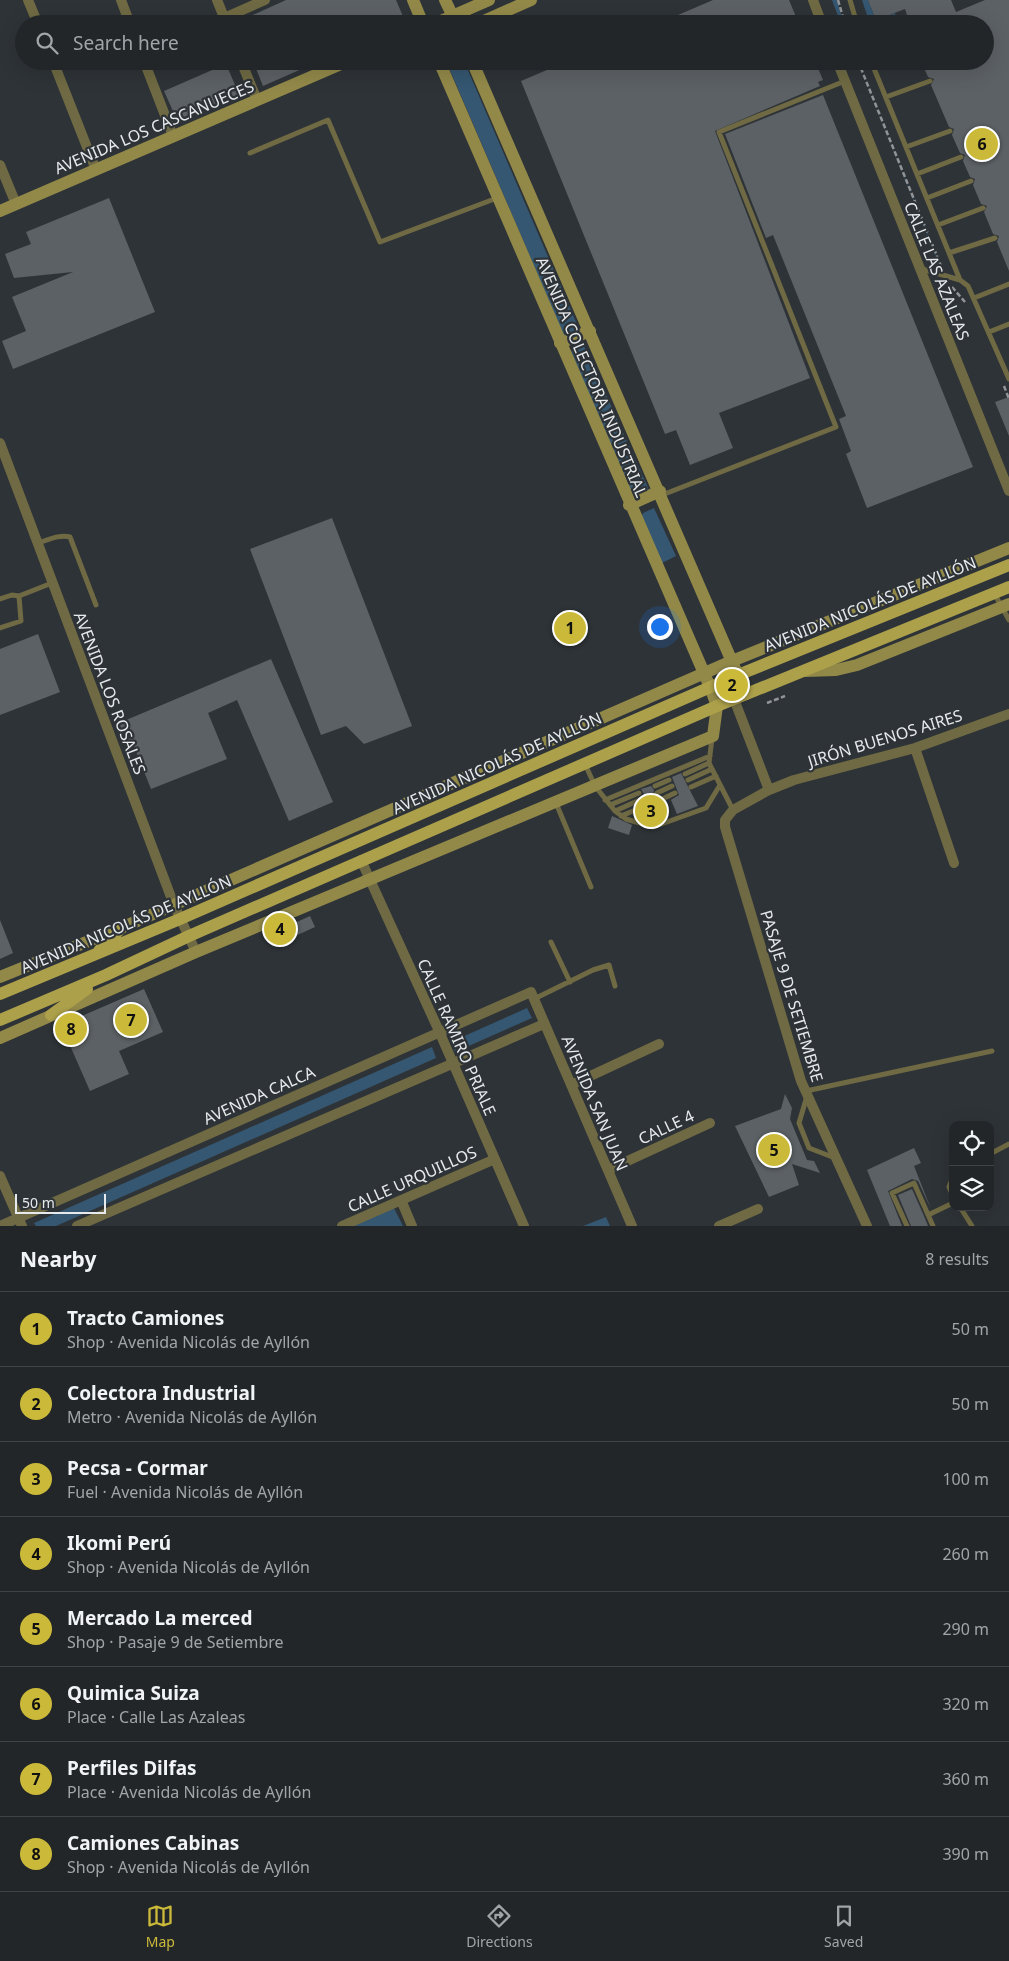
<!DOCTYPE html>
<meta charset="utf-8">
<style>
:root{--surface:#222629;--page:#2a2e31;--text:#f1f3f6;--muted:#a2a5a8;--line:#3f4346;--accent:#cbba39}
body{margin:0;font-family:"Noto Sans",sans-serif;background:var(--page);color:var(--text)}
.controls{position:absolute;right:15px;bottom:15px;display:grid;overflow:hidden;border-radius:10px;box-shadow:0 5px 20px #0002}
.controls button{width:45px;height:45px;display:grid;place-items:center;padding:0;border:0;border-bottom:1px solid var(--line);background:var(--surface);color:var(--text);font:25px sans-serif}
.scale{position:absolute;left:15px;bottom:12px;width:91px;box-sizing:border-box;padding-left:5px;border:2px solid #e7eaec;border-top:0;font-size:14px;line-height:18px;white-space:nowrap;color:#e7eaec;-webkit-text-stroke:4px #2e3337;paint-order:stroke}
.you{position:absolute;left:659px;top:626px;width:18px;height:18px;margin:-12px;border:4px solid #fff;border-radius:50%;background:#1a73e8;box-shadow:0 0 0 8px #1a73e833}
.badge{display:grid;place-items:center;width:32px;height:32px;border-radius:50%;background:var(--accent);color:#111;font-size:16px;font-weight:700}
.pin{position:absolute;translate:-50% -50%;border:2px solid #fff;box-shadow:0 1px 5px #0006}
.list{margin:0;padding:0;list-style:none}
h2{display:flex;justify-content:space-between;align-items:center;height:65px;margin:0;padding:0 20px;font-size:21px}
h2 small{font-size:16px;font-weight:400;color:var(--muted)}
.list li{display:grid;grid-template-columns:32px 1fr auto;gap:15px;align-items:center;box-sizing:border-box;height:75px;padding:0 20px;border-top:1px solid var(--line)}
.list b{display:block;font-size:19px;white-space:nowrap}
.list p{margin:0;font-size:16px;white-space:nowrap;color:var(--muted)}
.list em{font-size:16px;font-style:normal;color:var(--muted)}
.icon{flex:none;width:28px;height:28px;fill:none;stroke:currentColor;stroke-width:2;stroke-linecap:round;stroke-linejoin:round}
.map{position:relative;flex:none;width:1009px;height:1226px;overflow:hidden}
.search{position:absolute;background:var(--surface);box-shadow:0 5px 20px #0002;left:15px;right:15px;top:15px;height:55px;display:flex;align-items:center;gap:12px;box-sizing:border-box;padding:0 18px;border-radius:28px;color:var(--muted);font-size:19px}
.sheet{height:665px;background:var(--surface)}
nav{display:flex;justify-content:space-around;align-items:center;box-sizing:border-box;height:70px;border-top:1px solid var(--line);background:var(--surface);font-size:14px;color:var(--muted)}
nav a{display:grid;justify-items:center;gap:2px}
nav .on{color:var(--accent)}
.map>svg:first-child{display:block}
.green{fill:#355771}
.building{fill:#5c6165}
.lines{fill:none;stroke-linecap:round;stroke-linejoin:round}
.path{stroke:#929598;stroke-width:2.5;stroke-dasharray:5 2.5;stroke-linecap:butt}
.lane{stroke:#6f6a43;stroke-width:5}
.street{stroke:#6f6a43;stroke-width:10}
.secondary{stroke:#928949;stroke-width:12}
.primary{stroke:#aca04b;stroke-width:12}
.labels{text-anchor:middle;stroke-width:4.5;stroke-linejoin:round;paint-order:stroke}
.street-label{font-size:16px;fill:#e7eaec;stroke:#2e3337}
</style>
<div class="map">
<svg width="1009" height="1226" viewBox="0 0 1009 1226">
<rect width="100%" height="100%" fill="#2e3337"/>
<path class="green" d="M832,0h5l7,24h-3z
M862,0h6l8,20 19,-7 1,4 -17,7h-9z
M446,61h18l115,268 -14,9z
M857,61l84,205h-1z
M583,344l66,146 -14,9 -64,-147 1,-3z
M654,508l22,48 -14,7 -20,-47 1,-3z
M527,1008l5,10 -77,34 -4,-10z
M432,1047l4,11 -380,168h-20l-2,-3z
M394,1208l9,18h-52z
M606,1217l4,9h-27z"/>
<path class="building" d="M286,0h110l6,14v10h-169z
M713,0h76l10,24h-142z
M868,0h83l5,12 29,-12h24v271l-12,-29 2,-6 -6,-2 -9,-22 3,-6 -6,-2 -8,-19 2,-6 -5,-2 -7,-16 2,-6 -5,-2 -8,-18 2,-6 -5,-2 -18,-42 3,-6 -6,-2 -7,-16h64v-37h-74l2,-6 -6,-3 -2,-6 -29,11z
M253,61h67l-57,25z
M568,61h247l8,19 -5,2 2,4 -105,45 95,247 -91,35 14,35 -43,17 -14,-35 -11,4 -144,-353z
M226,64l13,30 -62,26 -13,-29z
M823,95l150,372 -106,41 -21,-54 5,-3 -12,-32 7,-3 -73,-181 -7,3 -41,-104z
M109,198l46,114 -142,57 -11,-28 24,-10 -14,-34 61,-25 -59,6 -9,-24 26,-10 -5,-12z
M1009,397v39l-14,-34z
M332,518l80,208 -48,18 -18,-18 -25,9 -71,-186z
M38,634l22,58 -60,23v-66z
M271,659l62,143 -44,19 -52,-121 -29,13 19,46 -76,30 -18,-45 -4,2 -10,-23z
M681,773l17,33 -21,8 -6,-14 -2,1 10,-6 -7,-18z
M651,786l3,4 -1,5 4,2 -1,5 4,2 -13,6 2,-5 -4,-3 1,-4 -5,-9z
M612,816l20,9 -3,10 -21,-7z
M310,916l5,11 -33,15 -5,-11z
M0,920l13,33 -13,6z
M144,989l19,43 -44,19 10,23 -39,17 -29,-66z
M785,1094l7,14 -2,11 17,41 7,1 6,12 -28,-9 7,21 -30,12 -34,-71 46,-17z
M914,1148l7,15 -7,3 17,43 -13,-28 -6,-2 -24,12 14,35h-12l-23,-56z
M912,1189l12,27 4,10h-17l-13,-31z"/>
<g class="lines">
<path class="path" d="M838,0l7,24
M858,61l83,205
M952,287l13,15
M1004,386l5,13
M767,703l18,-7"/>
<path class="lane" d="M850,0l7,24
M897,24l12,-5
M871,61l89,219 8,6 4,9 37,84
M873,67l14,-6
M886,97l44,-16
M906,147l44,-16
M250,153l78,-33 52,122 117,-44
M917,174l44,-17
M927,198l44,-17
M938,225l45,-17
M949,253l46,-15
M922,269l38,11
M974,298l35,-14
M989,332l20,-8
M662,495l174,-68 -117,-295 126,-51
M38,543c10,-3 22,-9 32,-6l26,68
M994,593l15,27
M0,599l12,-4 7,1 33,-13
M0,628l21,-7 -2,-25
M709,763l24,47
M585,764l10,22 20,25 11,8 27,8 53,-19 14,-23
M685,774l24,-11 3,-25
M688,780l24,-11
M655,786l14,-6
M691,787l25,-11
M657,793l15,-7
M605,800l105,-44
M660,800l15,-7
M556,803l35,84
M610,805l29,-12
M615,811l27,-12
M621,816l24,-10
M551,942l19,40
M534,999l59,-29 16,-5 6,21
M806,1091l186,-40
M807,1096l-8,27 10,25 26,10
M990,1154l19,-10
M953,1177l-4,10 4,9
M960,1207l12,19
M928,1215l25,-12
M907,1226l-15,-33 22,-10 19,43"/>
<path class="street" d="M28,0l10,24
M121,0l9,24
M217,0l9,22
M813,0l9,24
M224,18l41,-18
M53,61l43,109
M144,61l29,75
M241,61l16,39
M837,61l172,430
M0,165l16,39
M0,443l174,462 22,47
M734,699l35,91
M915,748l39,115
M361,860l78,171 85,195
M571,1085l88,-41
M608,1170l102,-47
M0,1176l22,50
M401,1200l11,26
M0,1226l531,-234 101,234
M77,1226l467,-202
M342,1226l153,-67
M719,1226l39,-17
M867,1226l-66,-145 -76,-254v-7l8,-10 36,-20 25,-10 121,-32 94,-34"/>
<path class="secondary" d="M413,0l10,24
M445,0l11,23
M434,24l55,-24
M477,24l54,-24
M472,61l274,633
M0,211l348,-150
M560,343l30,-12
M629,505l31,-14
M805,671l31,-1 21,-5 152,-61
M0,977l121,-49 611,-267 277,-113
M0,1038l196,-86 517,-216 4,-30 -7,-19 -271,-626"/>
<path class="primary" d="M99,951l22,-23
M0,994l180,-75 558,-244 271,-110
M51,1015l36,-26
M0,1020l106,-45 83,-39 528,-230 292,-119"/>
</g>
<g class="labels">
<g class="street-label">
<text transform="translate(154 127) rotate(-23)" y="6">AVENIDA LOS CASCANUECES</text>
<text transform="translate(937 271) rotate(68)" y="6">CALLE LAS AZALEAS</text>
<text transform="translate(592 377) rotate(67)" y="6">AVENIDA COLECTORA INDUSTRIAL</text>
<text transform="translate(870 604) rotate(-22)" y="6">AVENIDA NICOLÁS DE AYLLÓN</text>
<text transform="translate(110 693) rotate(69)" y="6">AVENIDA LOS ROSALES</text>
<text transform="translate(885 738) rotate(-17)" y="6">JIRÓN BUENOS AIRES</text>
<text transform="translate(497 763) rotate(-24)" y="6">AVENIDA NICOLÁS DE AYLLÓN</text>
<text transform="translate(126 924) rotate(-23)" y="6">AVENIDA NICOLÁS DE AYLLÓN</text>
<text transform="translate(792 996) rotate(73)" y="6">PASAJE 9 DE SETIEMBRE</text>
<text transform="translate(457 1037) rotate(66)" y="6">CALLE RAMIRO PRIALE</text>
<text transform="translate(259 1095) rotate(-24)" y="6">AVENIDA CALCA</text>
<text transform="translate(595 1103) rotate(67)" y="6">AVENIDA SAN JUAN</text>
<text transform="translate(666 1127) rotate(-25)" y="6">CALLE 4</text>
<text transform="translate(412 1179) rotate(-24)" y="6">CALLE URQUILLOS</text>
</g>
</g>
</svg>
<div class="controls">
<button><svg class="icon" aria-label="locate" viewBox="0 0 24 24"><circle cx="12" cy="12" r="6"/><path d="M12 2v4M12 18v4M2 12h4M18 12h4"/></svg></button>
<button><svg class="icon" aria-label="layers" viewBox="0 0 24 24"><path d="M12 4l9 5-9 5-9-5zM3 14l9 5 9-5"/></svg></button>
</div>
<div class="scale">50 m</div>
<div class="you"></div>
<div class="pin badge" style="left:570px;top:628px">1</div>
<div class="pin badge" style="left:732px;top:685px">2</div>
<div class="pin badge" style="left:651px;top:811px">3</div>
<div class="pin badge" style="left:280px;top:929px">4</div>
<div class="pin badge" style="left:774px;top:1150px">5</div>
<div class="pin badge" style="left:982px;top:144px">6</div>
<div class="pin badge" style="left:131px;top:1020px">7</div>
<div class="pin badge" style="left:71px;top:1029px">8</div>
<div class="search"><svg class="icon" aria-label="search" viewBox="0 0 24 24"><circle cx="10" cy="10" r="6"/><path d="M15 15l6 6"/></svg>Search here</div>
</div>
<section class="sheet">
<h2>Nearby<small>8 results</small></h2>
<ul class="list">
<li><span class="badge">1</span><div><b>Tracto Camiones</b><p>Shop · Avenida Nicolás de Ayllón</p></div><em>50 m</em></li>
<li><span class="badge">2</span><div><b>Colectora Industrial</b><p>Metro · Avenida Nicolás de Ayllón</p></div><em>50 m</em></li>
<li><span class="badge">3</span><div><b>Pecsa - Cormar</b><p>Fuel · Avenida Nicolás de Ayllón</p></div><em>100 m</em></li>
<li><span class="badge">4</span><div><b>Ikomi Perú</b><p>Shop · Avenida Nicolás de Ayllón</p></div><em>260 m</em></li>
<li><span class="badge">5</span><div><b>Mercado La merced</b><p>Shop · Pasaje 9 de Setiembre</p></div><em>290 m</em></li>
<li><span class="badge">6</span><div><b>Quimica Suiza</b><p>Place · Calle Las Azaleas</p></div><em>320 m</em></li>
<li><span class="badge">7</span><div><b>Perfiles Dilfas</b><p>Place · Avenida Nicolás de Ayllón</p></div><em>360 m</em></li>
<li><span class="badge">8</span><div><b>Camiones Cabinas</b><p>Shop · Avenida Nicolás de Ayllón</p></div><em>390 m</em></li>
</ul>
</section>
<nav>
<a class="on"><svg class="icon" aria-label="map" viewBox="0 0 24 24"><path d="M3 6l6-2 6 2 6-2v14l-6 2-6-2-6 2zM9 4v14M15 6v14"/></svg>Map</a>
<a><svg class="icon" aria-label="directions" viewBox="0 0 24 24"><path d="M12 3l9 9-9 9-9-9zM9 14v-3h6M13 9l2 2-2 2"/></svg>Directions</a>
<a><svg class="icon" aria-label="saved" viewBox="0 0 24 24"><path d="M7 4h10v16l-5-4-5 4z"/></svg>Saved</a>
</nav>
